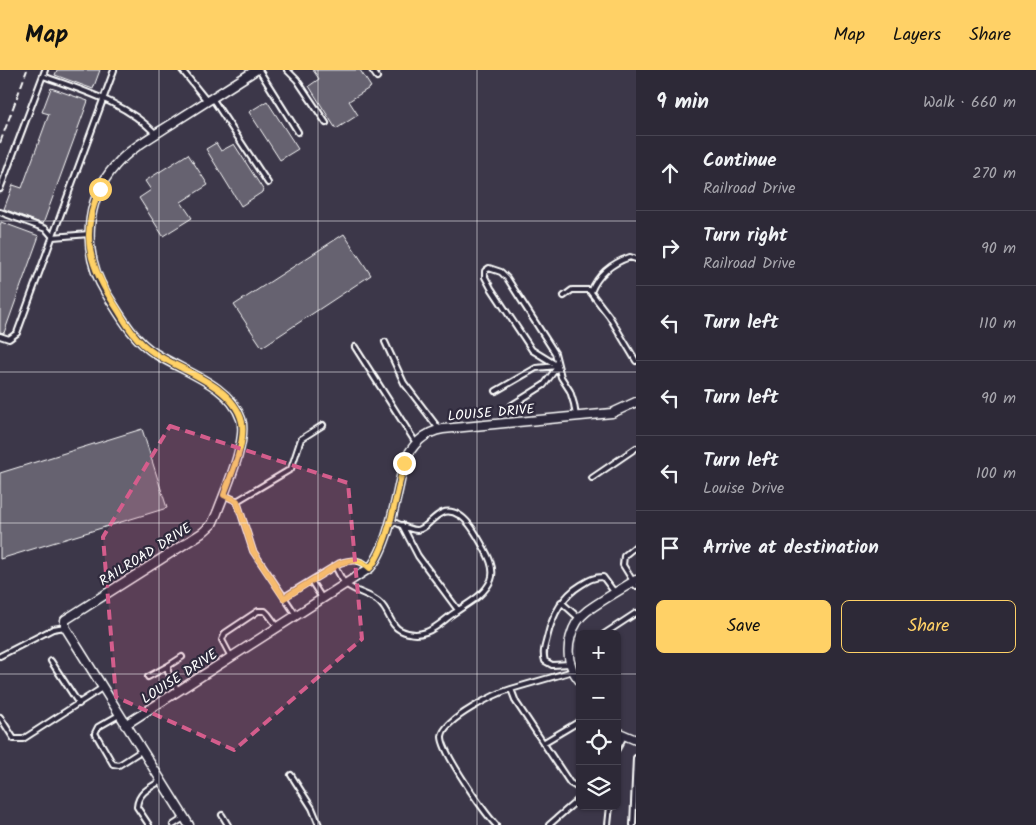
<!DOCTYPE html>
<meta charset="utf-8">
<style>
:root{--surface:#2d2937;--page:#393542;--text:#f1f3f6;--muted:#a7a6ad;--line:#484552;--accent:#ffd166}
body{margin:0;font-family:Kalam,sans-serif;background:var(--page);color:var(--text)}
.controls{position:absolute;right:15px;bottom:15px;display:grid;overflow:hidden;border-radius:8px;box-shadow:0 1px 4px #0004}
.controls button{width:45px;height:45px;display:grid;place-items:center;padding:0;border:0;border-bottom:1px solid var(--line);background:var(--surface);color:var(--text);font:25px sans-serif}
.stop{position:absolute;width:15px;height:15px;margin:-11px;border:4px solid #ffd166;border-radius:50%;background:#fff}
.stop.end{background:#ffd166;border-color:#fff;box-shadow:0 1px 5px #0008}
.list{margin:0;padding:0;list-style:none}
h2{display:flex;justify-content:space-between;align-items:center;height:65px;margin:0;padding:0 20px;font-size:21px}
h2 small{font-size:16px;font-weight:400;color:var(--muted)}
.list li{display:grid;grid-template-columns:32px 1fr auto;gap:15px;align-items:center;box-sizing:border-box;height:75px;padding:0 20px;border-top:1px solid var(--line)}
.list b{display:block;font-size:19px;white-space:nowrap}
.list p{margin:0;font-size:16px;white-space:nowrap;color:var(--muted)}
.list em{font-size:16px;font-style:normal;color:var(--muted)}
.actions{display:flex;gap:10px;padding:15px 20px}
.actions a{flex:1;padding:11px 0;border:1px solid var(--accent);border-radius:8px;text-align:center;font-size:18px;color:var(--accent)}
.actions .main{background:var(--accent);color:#111}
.icon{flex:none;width:28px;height:28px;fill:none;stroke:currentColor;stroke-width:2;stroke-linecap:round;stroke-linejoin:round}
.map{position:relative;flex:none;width:636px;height:755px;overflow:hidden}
header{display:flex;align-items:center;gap:30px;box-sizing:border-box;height:70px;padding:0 25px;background:var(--accent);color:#111}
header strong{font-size:24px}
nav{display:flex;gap:28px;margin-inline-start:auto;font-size:18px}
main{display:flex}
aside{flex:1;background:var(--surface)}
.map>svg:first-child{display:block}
.building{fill:#666270;stroke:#fff}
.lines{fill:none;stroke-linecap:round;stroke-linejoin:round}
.service-casing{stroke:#fff;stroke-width:8}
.minor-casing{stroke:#fff;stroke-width:11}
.service{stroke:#2f2a3d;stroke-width:4}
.minor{stroke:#2f2a3d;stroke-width:8}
.rail{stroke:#fff;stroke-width:2;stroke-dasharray:8 4;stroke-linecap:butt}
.route{stroke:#ffd166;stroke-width:6}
.marked{fill:#d45d8c;fill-opacity:0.2;stroke:#d45d8c;stroke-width:4;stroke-dasharray:10 6;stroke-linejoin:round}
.grid{fill:none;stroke:#fff;stroke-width:1;stroke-opacity:0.55}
.labels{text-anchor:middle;stroke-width:4.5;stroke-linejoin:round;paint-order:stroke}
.street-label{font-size:14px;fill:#fff;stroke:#2f2a3d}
</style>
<header>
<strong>Map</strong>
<nav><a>Map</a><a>Layers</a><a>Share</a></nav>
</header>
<main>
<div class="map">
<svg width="636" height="755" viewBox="0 0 636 755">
<rect width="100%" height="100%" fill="#3c3749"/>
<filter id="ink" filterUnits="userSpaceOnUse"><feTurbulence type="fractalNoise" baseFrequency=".02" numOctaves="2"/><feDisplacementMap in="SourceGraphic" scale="10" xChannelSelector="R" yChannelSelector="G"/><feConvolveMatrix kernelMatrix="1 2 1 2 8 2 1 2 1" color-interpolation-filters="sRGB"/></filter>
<g filter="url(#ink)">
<path class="building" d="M57,0h43l-7,19 -38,-14z
M313,0h47l11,17 -22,14 9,14 -22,14 -27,-43 10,-7z
M51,18l37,13 -45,123 -39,-15 9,-24 9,3 27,-74 -7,-2z
M267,31l31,48 -18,11 -31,-48z
M216,73l5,8 13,-7 30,47 -23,15 -35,-57z
M188,84l20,31 -27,17 11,16 -29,18 -24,-38 12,-8 -6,-9z
M1,152l38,14 -35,97 -4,-1v-106z
M344,164l27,41 -109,72 -28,-42z
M142,359l25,79 -167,51v-86z"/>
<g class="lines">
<defs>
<path id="service" d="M182,0l25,31
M259,0l39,62
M287,0l10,10 29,43
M372,0l5,7
M43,6c40,15 82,26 113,58
M212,28l56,85
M0,119l45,-119
M0,142l46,17 7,8 36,-3
M591,222c7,-18 21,-29 39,-35l6,2
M564,226l8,-6h17l20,26 27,45
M0,266l9,3 8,-6 97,-263
M385,272l19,41 35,46
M355,277l61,96
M558,296l-26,-16 -41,-62 -6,-11v-6l4,-3 12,4 6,6 48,75 6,24 9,14 4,13 2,12
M496,321l40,-23 22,-2
M512,335l32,-20 14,-19
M592,408l44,-30
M224,425l13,6 16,50 31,46
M237,431l54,-32 10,-30 22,-14
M402,455l16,31 40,54
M636,476l-12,10 -1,9 13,21
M335,496c3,5 7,16 12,19 10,8 24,9 33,18 9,8 10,22 20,27 8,4 18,5 26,2 11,-4 19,-13 28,-19 14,-10 30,-17 37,-33 5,-13 -5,-28 -11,-39 -5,-9 -12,-21 -21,-26 -21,-13 -30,15 -42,15 -8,0 -18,-6 -25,-9
M311,511l11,17
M561,532l19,17
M296,545l-12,-18 56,-34c13,-4 20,-4 30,5
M604,564l32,-21
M0,586l53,-27 12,-2
M231,587l-9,-17 3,-7 33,-22h7l3,3 9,12
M51,591l28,43
M570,594l-18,1 -7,-4c-3,-8 0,-15 2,-23 5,-22 14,-41 34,-53 8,-5 13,-8 22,-8l12,16
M573,601l-62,18 5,13 54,81 10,6
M148,607l20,-11
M178,621l-10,-19v-6l14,-9
M119,645l-21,12 -3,6 18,31 6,1 22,-14
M0,647l14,22h9l79,-51
M543,673l37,-22
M617,679l7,-13
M291,705l21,33 7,17
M222,745l6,10
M149,755l-12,-18c1,-14 12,-19 24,-26
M173,755l11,-7
M496,755c-12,-13 -55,-74 -54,-89 2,-17 55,-43 69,-47
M549,755l31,-27
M608,755l2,-19
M633,755l3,-67"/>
<path id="minor" d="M580,611c-3,-4 -7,-8 -8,-13 -8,-18 -1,-45 15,-57 15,-11 33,-21 49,-31
M125,655l245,-157c19,-21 27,-76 34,-105 7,-17 20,-31 39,-34l169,-16 24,-11
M617,662l19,8
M189,755l-124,-198v-7l137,-87 10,-9 5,-11c8,-22 31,-72 24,-94 -11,-34 -57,-47 -85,-65 -23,-14 -36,-39 -50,-61 -24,-39 -22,-92 9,-127 16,-19 40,-31 61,-45 27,-17 53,-34 80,-51"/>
</defs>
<use href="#service" class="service-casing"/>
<use href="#minor" class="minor-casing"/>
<use href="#service" class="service"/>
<use href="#minor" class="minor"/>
<path class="rail" d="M0,73l27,-73"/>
</g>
</g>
<g class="lines" filter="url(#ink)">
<path class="route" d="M100,119c-22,48 -9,80 18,121 10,17 19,32 36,43 28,18 80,33 88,69 4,21 -11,52 -18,73l13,6 16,50 31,47 56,-35c13,-4 20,-4 30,5 18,-21 27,-76 34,-105"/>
</g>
<path class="marked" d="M170,356l178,57 14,156 -128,111 -118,-53 -13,-160z"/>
<path class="grid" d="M159,0v755M318,0v755M477,0v755M0,151h636M0,302h636M0,453h636M0,604h580M617,604h19"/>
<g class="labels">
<g class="street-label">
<text transform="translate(491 342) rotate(-5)" y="5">LOUISE DRIVE</text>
<text transform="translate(145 484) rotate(-32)" y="5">RAILROAD DRIVE</text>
<text transform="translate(179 606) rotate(-33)" y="5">LOUISE DRIVE</text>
</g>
</g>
</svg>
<div class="controls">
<button>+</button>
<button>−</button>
<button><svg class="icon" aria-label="locate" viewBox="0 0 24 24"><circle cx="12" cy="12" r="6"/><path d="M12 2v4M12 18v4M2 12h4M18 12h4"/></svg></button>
<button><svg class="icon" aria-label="layers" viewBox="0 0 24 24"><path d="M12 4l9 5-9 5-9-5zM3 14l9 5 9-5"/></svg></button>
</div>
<div class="stop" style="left:100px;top:119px"></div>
<div class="stop end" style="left:404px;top:393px"></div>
</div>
<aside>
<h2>9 min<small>Walk · 660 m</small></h2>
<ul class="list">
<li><svg class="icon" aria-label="ahead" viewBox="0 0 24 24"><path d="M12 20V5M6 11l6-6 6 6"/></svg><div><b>Continue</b><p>Railroad Drive</p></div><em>270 m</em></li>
<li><svg class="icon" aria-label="right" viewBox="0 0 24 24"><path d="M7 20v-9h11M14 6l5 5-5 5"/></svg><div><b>Turn right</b><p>Railroad Drive</p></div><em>90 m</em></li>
<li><svg class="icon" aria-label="left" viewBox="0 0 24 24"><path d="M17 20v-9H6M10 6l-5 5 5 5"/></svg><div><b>Turn left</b></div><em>110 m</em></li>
<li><svg class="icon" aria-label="left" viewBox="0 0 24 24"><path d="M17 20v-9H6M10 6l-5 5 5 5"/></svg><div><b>Turn left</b></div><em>90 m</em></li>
<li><svg class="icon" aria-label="left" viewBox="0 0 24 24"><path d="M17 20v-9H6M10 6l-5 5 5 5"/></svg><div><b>Turn left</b><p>Louise Drive</p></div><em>100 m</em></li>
<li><svg class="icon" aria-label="arrive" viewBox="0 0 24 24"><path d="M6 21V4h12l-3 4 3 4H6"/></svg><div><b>Arrive at destination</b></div></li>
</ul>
<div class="actions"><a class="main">Save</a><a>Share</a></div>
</aside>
</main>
